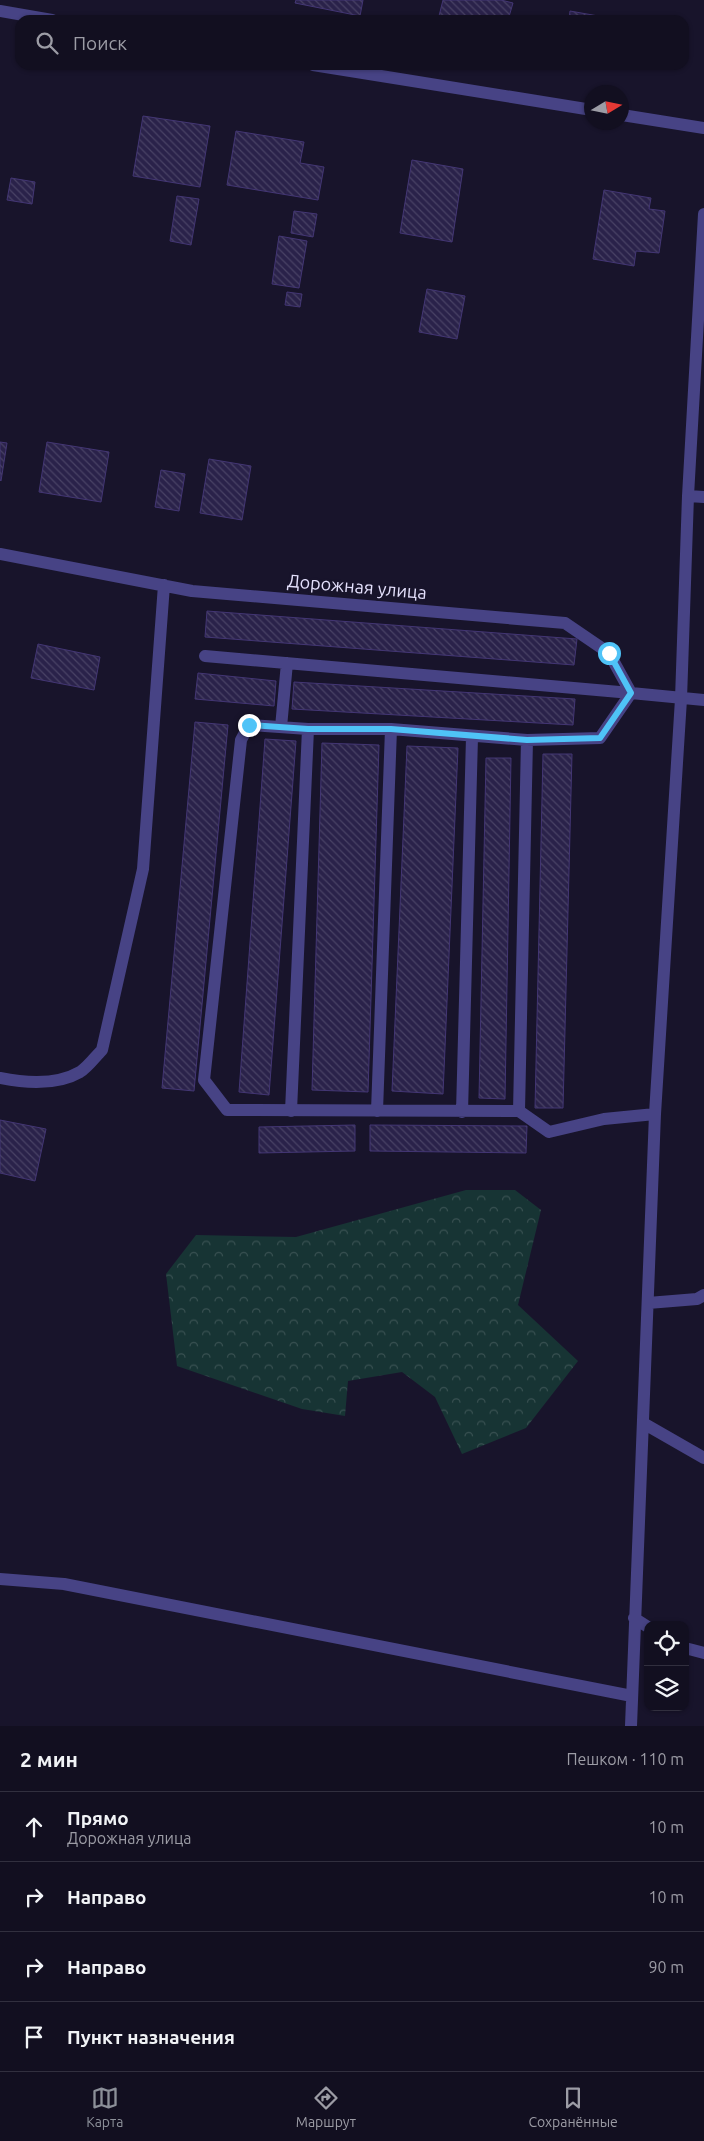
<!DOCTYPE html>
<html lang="ru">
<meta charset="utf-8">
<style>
:root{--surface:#120f20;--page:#1f1d2d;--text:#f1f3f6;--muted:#9c9ca5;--line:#312f3e;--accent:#8c9099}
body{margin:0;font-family:Ubuntu,sans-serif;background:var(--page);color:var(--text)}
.controls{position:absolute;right:15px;bottom:15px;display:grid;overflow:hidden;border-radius:10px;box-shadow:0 1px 4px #0004}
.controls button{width:45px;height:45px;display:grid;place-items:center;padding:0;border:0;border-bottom:1px solid var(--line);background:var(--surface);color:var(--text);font:25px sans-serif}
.compass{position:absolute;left:584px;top:85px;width:45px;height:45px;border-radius:50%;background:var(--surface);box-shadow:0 1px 4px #0004;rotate:80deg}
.stop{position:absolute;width:15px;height:15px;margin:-11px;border:4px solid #4fc3f7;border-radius:50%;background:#fff}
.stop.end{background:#4fc3f7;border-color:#fff;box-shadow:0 1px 5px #0008}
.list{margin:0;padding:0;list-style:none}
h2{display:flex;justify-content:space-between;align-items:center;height:65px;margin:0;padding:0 20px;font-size:21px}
h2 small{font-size:16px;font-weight:400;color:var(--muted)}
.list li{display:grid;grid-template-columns:32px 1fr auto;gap:15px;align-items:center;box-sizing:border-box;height:70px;padding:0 20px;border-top:1px solid var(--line)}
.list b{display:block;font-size:19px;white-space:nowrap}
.list p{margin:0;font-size:16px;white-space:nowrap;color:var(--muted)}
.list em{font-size:16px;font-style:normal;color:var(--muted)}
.icon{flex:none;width:28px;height:28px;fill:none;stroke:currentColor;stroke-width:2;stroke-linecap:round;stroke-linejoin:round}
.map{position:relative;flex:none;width:704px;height:1726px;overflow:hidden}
.search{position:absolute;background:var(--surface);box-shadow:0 1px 4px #0004;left:15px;right:15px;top:15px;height:55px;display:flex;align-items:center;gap:12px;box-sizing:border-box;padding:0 18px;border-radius:15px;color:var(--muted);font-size:19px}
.sheet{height:345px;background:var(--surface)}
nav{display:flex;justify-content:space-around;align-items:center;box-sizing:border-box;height:70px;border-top:1px solid var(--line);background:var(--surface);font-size:14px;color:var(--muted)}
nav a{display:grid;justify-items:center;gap:2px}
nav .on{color:var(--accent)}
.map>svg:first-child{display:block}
.forest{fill:url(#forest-crowns)}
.building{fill:url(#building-back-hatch);stroke:#433674}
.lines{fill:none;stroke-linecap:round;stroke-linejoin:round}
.minor{stroke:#474385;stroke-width:12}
.route{stroke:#4fc3f7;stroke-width:6}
.labels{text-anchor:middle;stroke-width:5;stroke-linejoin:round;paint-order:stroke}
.street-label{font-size:18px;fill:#e4e0fc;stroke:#18142b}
</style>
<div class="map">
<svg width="704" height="1726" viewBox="0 0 704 1726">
<defs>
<pattern id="forest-crowns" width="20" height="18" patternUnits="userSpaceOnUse" patternTransform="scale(1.25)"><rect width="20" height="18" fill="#173434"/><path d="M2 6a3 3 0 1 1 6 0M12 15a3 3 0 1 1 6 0" fill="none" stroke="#395152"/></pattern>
<pattern id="building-back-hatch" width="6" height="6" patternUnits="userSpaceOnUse" patternTransform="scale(1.25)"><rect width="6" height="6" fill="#2a224a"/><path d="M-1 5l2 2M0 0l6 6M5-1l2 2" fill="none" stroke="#494265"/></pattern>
</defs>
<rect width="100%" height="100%" fill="#18142b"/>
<path class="forest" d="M466,1190h49l26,20 -23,95 60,56 -52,67 -64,26 -27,-57 -33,-25 -54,9 -3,35 -43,-7 -125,-43 -11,-92 30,-39 100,2z"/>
<path class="building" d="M296,0h67l-3,16 -65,-13z
M443,0h58l12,3 -5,17h-70z
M570,11l51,9h-52z
M143,116l67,10 -10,61 -67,-11z
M236,131l68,11 -4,21 24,4 -6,33 -91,-15z
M412,160l51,9 -11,73 -52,-9z
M11,178l24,4 -3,22 -25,-4z
M604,190l47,8 -2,11 16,2 -6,42 -23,-2 -2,15 -41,-7z
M177,196l22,3 -8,46 -21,-4z
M294,211l23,3 -4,23 -22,-4z
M279,236l28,5 -8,47 -27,-4z
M427,289l38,7 -8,43 -38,-7z
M287,292l15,2 -2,13 -15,-2z
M0,442l7,1 -6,38 -1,-1z
M47,442l62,10 -8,50 -62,-10z
M209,459l42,7 -9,54 -42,-7z
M161,470l24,4 -6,37 -24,-4z
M207,611l370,28 -3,26 -369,-28z
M38,644l62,13 -6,33 -63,-12z
M198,673l78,8 -2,25 -79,-7z
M294,682l281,17 -2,26 -281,-16z
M195,722l33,3 -34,366 -32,-3z
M265,739l31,2 -27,354 -30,-3z
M322,743l57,2 -11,347 -56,-2z
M407,746l51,2 -15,346 -51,-3z
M543,754h29l-9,354h-28z
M486,758h25l-6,341 -26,-1z
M0,1120l46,9 -11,52 -35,-8z
M355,1125v26l-96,2v-26z
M370,1125l157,1 -1,27 -156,-2z"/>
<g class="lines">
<path class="minor" d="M0,11l52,9
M313,65l279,45
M622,115l82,13
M688,496l16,1
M0,554l192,37 373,32 44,30 22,40 73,7
M205,656l426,37 -31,45 -73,2 -136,-11h-83l-59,-4 -8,15 -37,340 23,30 292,1 30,21 55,-13 51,-5
M281,727l6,-64
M0,1078c25,5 56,8 80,-6 8,-5 15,-15 22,-22l41,-181 21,-284
M291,1111l17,-382
M377,1111l14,-382
M519,1111l8,-371
M462,1112l10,-375
M648,1303l49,-4 7,-4
M643,1423l61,35
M0,1579l64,5 568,112
M634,1618l14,9
M685,1648l19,5
M631,1726l24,-612 26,-415 7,-203 16,-282"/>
</g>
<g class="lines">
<path class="route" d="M249,725l59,4h83l136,11 73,-2 31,-45 -22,-40"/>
</g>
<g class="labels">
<g class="street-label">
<text transform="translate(357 587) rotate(5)" y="6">Дорожная улица</text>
</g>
</g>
</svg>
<div class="controls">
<button><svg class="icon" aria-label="locate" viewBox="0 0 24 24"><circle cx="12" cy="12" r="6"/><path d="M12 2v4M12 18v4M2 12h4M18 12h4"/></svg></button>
<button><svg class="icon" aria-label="layers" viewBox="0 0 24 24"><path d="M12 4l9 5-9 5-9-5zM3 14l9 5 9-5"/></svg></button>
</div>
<svg class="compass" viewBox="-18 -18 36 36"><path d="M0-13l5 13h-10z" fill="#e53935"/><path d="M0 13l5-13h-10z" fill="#9c9ca5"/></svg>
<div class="stop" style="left:609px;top:653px"></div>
<div class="stop end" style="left:249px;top:725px"></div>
<div class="search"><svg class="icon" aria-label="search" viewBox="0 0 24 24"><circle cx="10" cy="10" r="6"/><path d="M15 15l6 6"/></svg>Поиск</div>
</div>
<section class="sheet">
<h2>2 мин<small>Пешком · 110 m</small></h2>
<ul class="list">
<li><svg class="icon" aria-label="ahead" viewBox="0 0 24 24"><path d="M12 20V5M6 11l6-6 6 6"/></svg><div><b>Прямо</b><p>Дорожная улица</p></div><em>10 m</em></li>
<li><svg class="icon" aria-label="right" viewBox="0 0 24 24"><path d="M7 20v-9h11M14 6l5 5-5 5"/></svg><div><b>Направо</b></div><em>10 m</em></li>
<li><svg class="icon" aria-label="right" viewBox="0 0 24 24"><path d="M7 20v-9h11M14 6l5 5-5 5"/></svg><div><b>Направо</b></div><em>90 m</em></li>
<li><svg class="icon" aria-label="arrive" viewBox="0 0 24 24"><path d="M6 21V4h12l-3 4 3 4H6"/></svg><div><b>Пункт назначения</b></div></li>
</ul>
</section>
<nav>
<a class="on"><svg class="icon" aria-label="map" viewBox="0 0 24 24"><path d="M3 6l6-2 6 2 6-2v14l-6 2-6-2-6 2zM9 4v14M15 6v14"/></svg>Карта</a>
<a><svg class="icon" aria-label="directions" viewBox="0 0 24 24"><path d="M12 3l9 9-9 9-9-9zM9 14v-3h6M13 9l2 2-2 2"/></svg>Маршрут</a>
<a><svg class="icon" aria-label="saved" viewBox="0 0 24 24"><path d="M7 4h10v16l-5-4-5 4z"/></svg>Сохранённые</a>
</nav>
